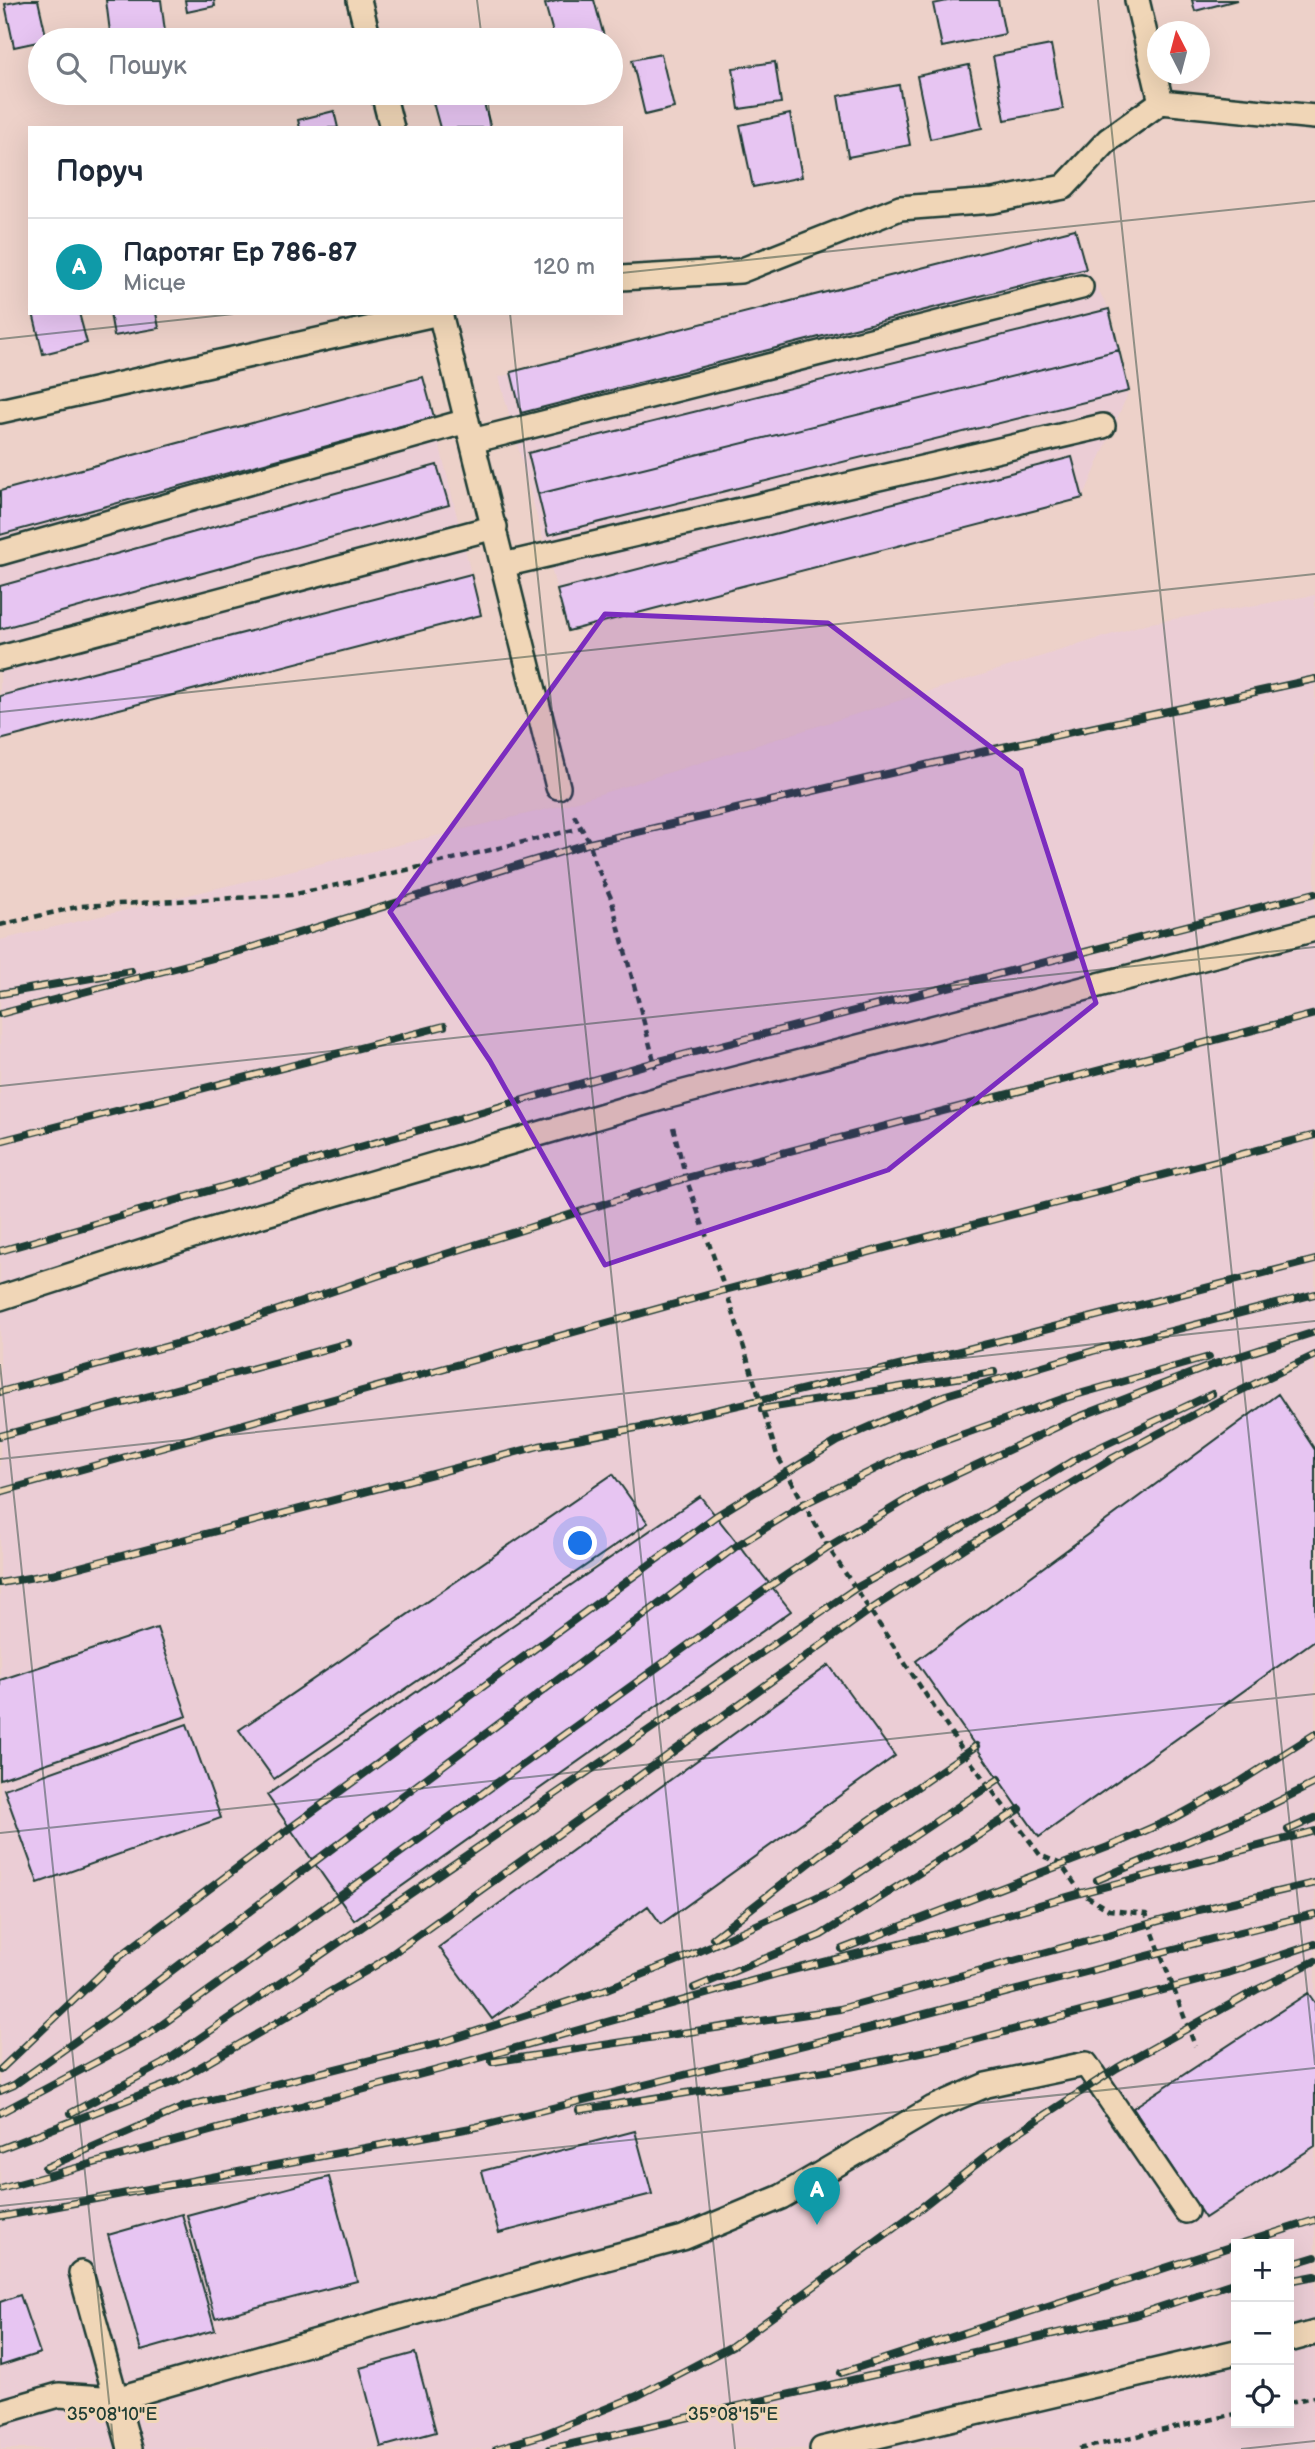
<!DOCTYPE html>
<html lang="uk">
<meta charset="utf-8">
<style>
:root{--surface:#fff;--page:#f2f2f3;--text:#1f2937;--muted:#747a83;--line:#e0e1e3;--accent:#111827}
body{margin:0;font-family:"Balsamiq Sans",sans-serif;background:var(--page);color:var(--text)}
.controls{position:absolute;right:21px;bottom:21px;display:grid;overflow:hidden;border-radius:0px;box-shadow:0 7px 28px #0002}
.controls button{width:63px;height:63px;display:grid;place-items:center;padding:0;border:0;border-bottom:2px solid var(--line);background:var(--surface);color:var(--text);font:35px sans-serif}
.compass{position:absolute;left:1147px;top:21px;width:63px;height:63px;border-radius:50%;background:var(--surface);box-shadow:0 7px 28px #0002;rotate:354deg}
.you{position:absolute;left:581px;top:1544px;width:24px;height:24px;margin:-18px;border:5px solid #fff;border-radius:50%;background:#1a73e8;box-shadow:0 0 0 10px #1a73e833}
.badge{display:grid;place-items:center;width:46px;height:46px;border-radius:50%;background:var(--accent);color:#fff;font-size:23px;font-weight:700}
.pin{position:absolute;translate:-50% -58px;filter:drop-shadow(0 2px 4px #0008)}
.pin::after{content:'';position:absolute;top:37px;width:24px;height:21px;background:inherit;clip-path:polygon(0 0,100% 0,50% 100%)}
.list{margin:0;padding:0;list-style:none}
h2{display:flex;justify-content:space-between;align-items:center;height:91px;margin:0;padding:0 28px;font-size:30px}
h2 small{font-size:23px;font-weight:400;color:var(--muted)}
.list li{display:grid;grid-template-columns:46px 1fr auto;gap:21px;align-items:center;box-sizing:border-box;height:98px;padding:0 28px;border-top:2px solid var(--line)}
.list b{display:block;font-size:26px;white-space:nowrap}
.list p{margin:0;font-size:23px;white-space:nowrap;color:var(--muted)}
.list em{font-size:23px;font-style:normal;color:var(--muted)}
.icon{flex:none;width:38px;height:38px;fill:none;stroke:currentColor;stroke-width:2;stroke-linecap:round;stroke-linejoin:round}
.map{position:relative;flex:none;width:1315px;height:2449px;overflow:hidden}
.search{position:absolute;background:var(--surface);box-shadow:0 7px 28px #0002;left:28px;top:28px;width:595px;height:77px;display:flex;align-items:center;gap:18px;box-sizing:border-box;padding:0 24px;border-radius:38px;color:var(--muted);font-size:26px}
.panel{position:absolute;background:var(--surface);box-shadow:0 7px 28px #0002;left:28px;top:126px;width:595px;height:189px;border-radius:0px}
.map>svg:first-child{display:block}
.built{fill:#ebcdd5;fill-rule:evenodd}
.building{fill:#e7c5f2;stroke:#1f3d34;stroke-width:2}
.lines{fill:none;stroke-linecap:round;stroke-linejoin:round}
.lane-casing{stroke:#1f3d34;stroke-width:28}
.path{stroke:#1f3d34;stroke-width:4.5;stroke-dasharray:7 5;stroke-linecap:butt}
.lane{stroke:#f0d6b7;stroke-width:23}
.rail-casing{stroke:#1f3d34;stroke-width:8}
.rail{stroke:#f0d6b7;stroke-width:5;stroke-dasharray:16;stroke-linecap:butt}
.marked{fill:#7b2cbf;fill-opacity:0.2;stroke:#7b2cbf;stroke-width:5;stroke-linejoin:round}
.ticks{fill:none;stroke:#1f3d34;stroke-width:2;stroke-opacity:0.45}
.ticks-label{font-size:18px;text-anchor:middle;fill:#1f3d34;stroke:#f0d6b7;stroke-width:6;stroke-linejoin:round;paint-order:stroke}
</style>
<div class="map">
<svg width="1315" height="2449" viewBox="0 0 1315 2449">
<rect width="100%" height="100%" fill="#edd1c9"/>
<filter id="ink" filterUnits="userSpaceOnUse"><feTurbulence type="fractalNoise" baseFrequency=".0143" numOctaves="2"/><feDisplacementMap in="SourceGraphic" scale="14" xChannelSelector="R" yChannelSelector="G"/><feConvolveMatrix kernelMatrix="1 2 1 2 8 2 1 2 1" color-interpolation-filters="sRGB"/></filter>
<g filter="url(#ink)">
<path class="built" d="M1075,229l11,40 23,40 20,82 -46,107 -515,133 -69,-254z
M423,377l58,238 -481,125v-249z
M1315,595v1854h-1315v-1509l565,-135 580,-181zM1236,2244h53v179h-53z"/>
<path class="building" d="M25,0h13l9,40 -33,7 -9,-43z
M106,0h55l5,40h-55z
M185,0h29l1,6 -28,6z
M560,0h34l11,40h-50l-10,-36z
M952,0h46l7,34 -63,13 -9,-43z
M1192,0h45l-42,11z
M1051,45l12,64 -58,11 -12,-64z
M661,54l13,54 -29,7 -13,-55z
M775,62l6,41 -42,6 -6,-41z
M969,65l13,63 -52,11 -13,-63z
M899,85l11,60 -62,12 -10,-61z
M439,93h42l10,35h-51l-9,-33z
M334,111l4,17h-38l-2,-8z
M790,114l12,63 -49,10 -13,-62z
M1075,229l11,40 -565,144 -10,-41z
M1109,309l10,41 -581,144 -10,-41z
M33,313h46l8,30 -44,11z
M110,313h46l3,15 -45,8z
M1119,350l10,41 -581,144 -10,-41z
M423,377l11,40 -434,118v-44z
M1072,457l11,41 -515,133 -11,-41z
M437,465l12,40 -449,124v-43z
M471,574l10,41 -481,125v-44z
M1278,1394l37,56v190l-276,197 -123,-176z
M613,1474l35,49 -374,256 -35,-49z
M700,1496l91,115 -437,309 -87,-125z
M157,1628l30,88 -187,63v-99z
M829,1665l66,91 -234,168 -13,-18 -156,113 -53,-72z
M187,1724l34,94 -183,65 -34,-94z
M1308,1993l7,10v143l-110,72 -72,-110z
M635,2131l17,63 -153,39 -17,-62z
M329,2177l28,104 -142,37 -28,-103z
M182,2214l33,116 -74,21 -33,-116z
M20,2295l20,58 -40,13v-64z
M415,2353l21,79 -55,15 -21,-79z"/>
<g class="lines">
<defs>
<path id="lane" d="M359,0l10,40
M1137,0l24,102
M383,93l9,35
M1161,102l154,15
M621,278l119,-7 160,-63 93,-7 71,-14 44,-47 53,-38
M440,313l118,474
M0,411l439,-98
M472,441l609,-154
M0,553l467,-132
M503,565l600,-139
M0,658l495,-131
M0,1298l208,-67 457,-134 650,-168
M81,2273l49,176
M1289,2340l26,-7
M0,2412l59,-17 57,4 461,-133 106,-28 98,-41 152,-89 53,-23 100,-21 100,147
M822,2449l414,-97"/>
</defs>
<use href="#lane" class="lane-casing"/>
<path class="path" d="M574,815l16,28 4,17 17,38 45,170
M0,925l81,-19 210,-11 129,-28 161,-39
M673,1127l13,51 46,131 45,146 51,92 137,207 75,101 21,9 20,29 28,17 37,4 49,132
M1289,2402l26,-5
M1079,2449l157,-35"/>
<use href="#lane" class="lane"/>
<defs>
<path id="rail" d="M0,994l131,-23
M0,1014l240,-63 350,-108 413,-96 312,-68
M0,1141l444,-115
M0,1251l655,-189 660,-169
M1093,1351l222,-57
M0,1392l190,-52 199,-68 297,-94 629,-164
M762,1409l232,-37
M0,1436l348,-93
M0,1492l725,-202 590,-155
M0,1583l57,-10 482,-127 113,-21 108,-25 196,-48 359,-92
M1288,1830l27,-12
M1097,1880l160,-68 58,-29
M713,1938l108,-84 155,-108
M842,1949l266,-102 66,-29 64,-35 77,-49
M694,1988l127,-53 199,-126
M492,2062l348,-53 359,-99 116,-27
M0,2070l119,-113 171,-129 426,-312 122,-75 59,-26 49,-20 157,-47
M0,2091l14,-6 118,-84 182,-139 424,-317 66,-41 98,-48 163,-58 144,-41
M579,2110l271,-43 109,-23 269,-71 87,-29
M0,2113l149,-79 621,-448 58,-39 93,-56 155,-73 139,-54 100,-32
M71,2113l91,-49 694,-476 74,-41 149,-90 133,-63
M0,2149l176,-68 202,-117 492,-354 98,-64 145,-88 108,-58 94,-45
M45,2168l139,-61 259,-65 161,-52 87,-35 146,-67 162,-109
M0,2189l308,-85 133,-35 339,-96 165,-41 136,-39 234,-62
M0,2217l476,-90 380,-95 360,-94 99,-24
M1240,2244l75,-24
M1289,2265l26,-8
M1289,2281l26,-5
M841,2373l395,-128
M496,2449l46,-14 95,-39 95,-50 176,-128 99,-78 110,-72 139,-78 59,-29
M550,2449l586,-134 100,-33"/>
</defs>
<use href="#rail" class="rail-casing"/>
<use href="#rail" class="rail"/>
</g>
</g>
<path class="marked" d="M605,614l223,9 193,147 75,233 -208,167 -283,95 -115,-204 -100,-149z"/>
<path class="ticks" d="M477,0l5,40M1098,0l217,2065M487,93l4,35M621,273l694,-72M510,313l225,2136M0,339l243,-26M0,712l1315,-138M0,1086l1315,-139M0,1364l114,1085M0,1459l1315,-138M0,1833l1315,-139M0,2206l1315,-138M1241,2449l74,-8"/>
<g class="ticks-label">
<text x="112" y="2420">35°08'10"E</text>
<text x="733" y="2420">35°08'15"E</text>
</g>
</svg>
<div class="controls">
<button>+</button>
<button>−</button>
<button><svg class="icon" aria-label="locate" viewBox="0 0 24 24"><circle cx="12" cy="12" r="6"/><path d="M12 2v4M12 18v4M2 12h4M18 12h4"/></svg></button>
</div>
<svg class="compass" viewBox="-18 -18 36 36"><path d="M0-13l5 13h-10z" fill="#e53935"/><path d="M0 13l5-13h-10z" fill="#747a83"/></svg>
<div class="you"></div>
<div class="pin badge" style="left:817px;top:2225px;background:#0f9aa8">A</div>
<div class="search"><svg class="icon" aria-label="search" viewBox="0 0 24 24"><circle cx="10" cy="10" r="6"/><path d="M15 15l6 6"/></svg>Пошук</div>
<section class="panel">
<h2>Поруч<small></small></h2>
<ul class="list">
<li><span class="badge" style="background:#0f9aa8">A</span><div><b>Паротяг Ер 786-87</b><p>Місце</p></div><em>120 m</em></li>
</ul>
</section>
</div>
